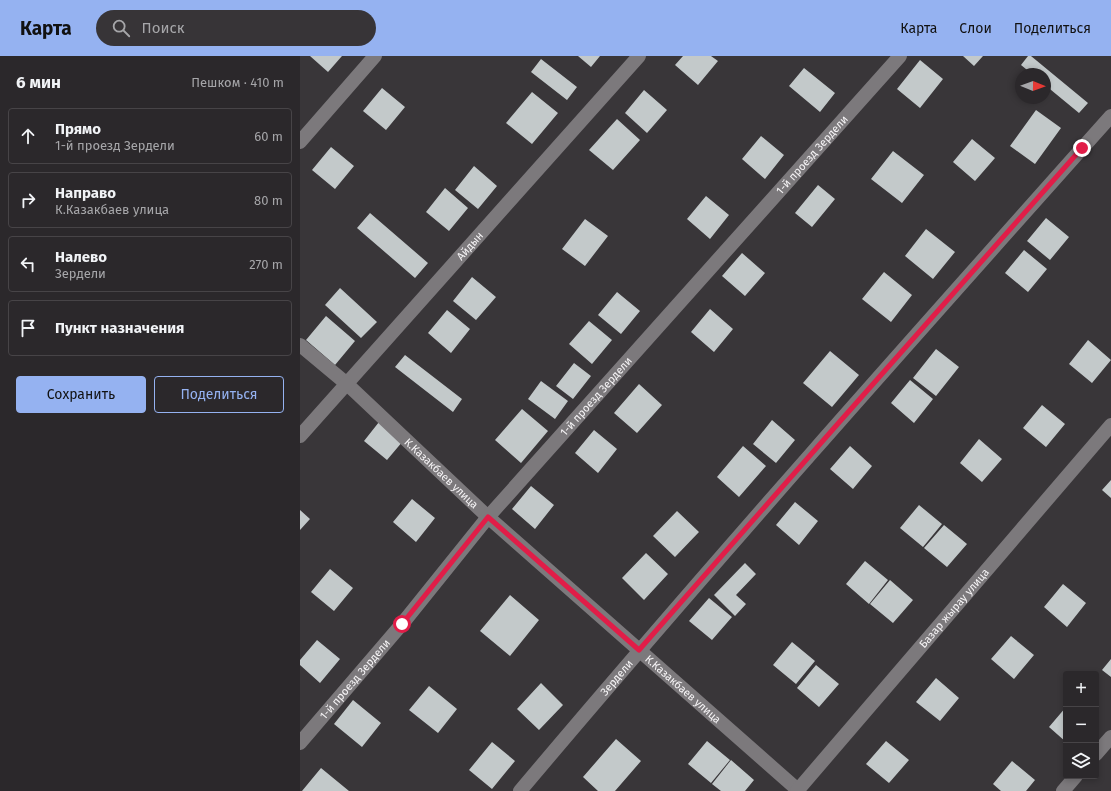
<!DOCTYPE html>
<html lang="ru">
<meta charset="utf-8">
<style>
:root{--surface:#2b282b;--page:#373437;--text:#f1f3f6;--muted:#a6a6a9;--line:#474447;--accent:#95b2f1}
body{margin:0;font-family:"Fira Sans",sans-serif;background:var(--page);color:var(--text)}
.controls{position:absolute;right:12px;bottom:12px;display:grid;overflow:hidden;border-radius:4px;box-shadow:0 2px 6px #0003}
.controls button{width:36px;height:36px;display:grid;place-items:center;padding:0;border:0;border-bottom:1px solid var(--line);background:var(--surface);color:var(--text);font:20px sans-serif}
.compass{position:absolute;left:715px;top:12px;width:36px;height:36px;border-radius:50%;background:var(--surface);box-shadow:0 2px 6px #0003;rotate:91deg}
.stop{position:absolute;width:12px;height:12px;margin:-9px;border:3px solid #e11d48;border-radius:50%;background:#fff}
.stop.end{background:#e11d48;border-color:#fff;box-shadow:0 1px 4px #0008}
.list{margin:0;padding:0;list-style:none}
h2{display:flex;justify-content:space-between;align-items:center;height:52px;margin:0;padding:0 16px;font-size:17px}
h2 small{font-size:13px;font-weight:400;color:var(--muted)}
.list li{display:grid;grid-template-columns:26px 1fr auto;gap:12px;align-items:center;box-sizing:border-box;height:56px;margin:0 8px 8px;padding:0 8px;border:1px solid var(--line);border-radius:4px}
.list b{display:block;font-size:15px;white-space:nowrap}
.list p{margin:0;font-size:13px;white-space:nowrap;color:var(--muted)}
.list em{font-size:13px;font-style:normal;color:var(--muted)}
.actions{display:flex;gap:8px;padding:12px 16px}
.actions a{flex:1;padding:9px 0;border:1px solid var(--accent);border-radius:4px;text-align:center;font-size:14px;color:var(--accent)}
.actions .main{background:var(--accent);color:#111}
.icon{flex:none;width:22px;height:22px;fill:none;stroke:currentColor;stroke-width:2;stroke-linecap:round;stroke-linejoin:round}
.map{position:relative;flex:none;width:811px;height:735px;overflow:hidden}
header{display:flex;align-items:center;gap:24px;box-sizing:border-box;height:56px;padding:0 20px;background:var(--accent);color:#111}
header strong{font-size:19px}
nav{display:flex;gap:22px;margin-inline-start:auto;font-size:14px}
.search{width:280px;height:36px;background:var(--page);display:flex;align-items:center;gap:10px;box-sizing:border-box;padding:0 14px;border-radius:22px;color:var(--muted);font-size:15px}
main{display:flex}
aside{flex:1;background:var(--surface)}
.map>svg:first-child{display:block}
.building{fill:#c3c9ca}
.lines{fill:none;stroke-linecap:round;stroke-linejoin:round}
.street{stroke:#7c797c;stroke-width:14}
.route{stroke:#e11d48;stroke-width:5}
.labels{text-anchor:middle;stroke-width:4;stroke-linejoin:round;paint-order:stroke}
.street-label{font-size:11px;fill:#f6f4f6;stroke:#1f1e1f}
</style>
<header>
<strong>Карта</strong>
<div class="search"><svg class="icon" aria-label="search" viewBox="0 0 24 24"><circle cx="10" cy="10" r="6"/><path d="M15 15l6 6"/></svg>Поиск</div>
<nav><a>Карта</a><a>Слои</a><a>Поделиться</a></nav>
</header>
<main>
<aside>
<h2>6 мин<small>Пешком · 410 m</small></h2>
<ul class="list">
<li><svg class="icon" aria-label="ahead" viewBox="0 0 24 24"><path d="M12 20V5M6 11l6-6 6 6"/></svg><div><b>Прямо</b><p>1-й проезд Зердели</p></div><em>60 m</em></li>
<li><svg class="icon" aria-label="right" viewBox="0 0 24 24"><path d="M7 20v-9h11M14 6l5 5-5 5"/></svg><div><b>Направо</b><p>К.Казакбаев улица</p></div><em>80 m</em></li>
<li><svg class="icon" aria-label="left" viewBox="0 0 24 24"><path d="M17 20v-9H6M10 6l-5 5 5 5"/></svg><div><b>Налево</b><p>Зердели</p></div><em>270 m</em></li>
<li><svg class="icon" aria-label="arrive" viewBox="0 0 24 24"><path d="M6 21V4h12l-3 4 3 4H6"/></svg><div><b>Пункт назначения</b></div></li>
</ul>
<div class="actions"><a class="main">Сохранить</a><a>Поделиться</a></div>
</aside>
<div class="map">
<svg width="811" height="735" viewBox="0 0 811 735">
<rect width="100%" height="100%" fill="#393639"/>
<path class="building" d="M10,0h32l-14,16z
M278,0h22l-9,11z
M383,0h28l7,5 -20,24 -23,-20z
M663,0h20l-9,10z
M728,0h3l57,47 -9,10 -34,-28v-11h-13l-11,-9z
M241,3l36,28 -10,13 -36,-28z
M620,4l23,19 -23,29 -23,-19z
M504,12l31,25 -15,19 -31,-26z
M82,32l23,19 -19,23 -23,-19z
M344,34l23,20 -20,23 -22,-20z
M232,36l26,21 -26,31 -26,-21z
M736,54l25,18 -26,36 -25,-18z
M317,63l23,21 -27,30 -24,-20z
M461,80l23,19 -19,24 -23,-20z
M672,83l23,19 -20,23 -22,-19z
M31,91l23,19 -19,23 -23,-19z
M593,95l31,24 -22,28 -31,-24z
M174,110l23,20 -19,23 -23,-19z
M518,129l17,14 -23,28 -17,-14z
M145,132l23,20 -19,23 -23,-19z
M406,140l23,19 -19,24 -23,-20z
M70,157l58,50 -13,15 -58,-50z
M746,162l23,19 -19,23 -23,-19z
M285,163l23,17 -23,30 -23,-17z
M626,173l29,23 -22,27 -28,-23z
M724,194l23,19 -19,23 -23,-19z
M442,197l23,20 -20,23 -23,-20z
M584,216l28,23 -21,27 -29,-23z
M172,221l24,20 -20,23 -23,-19z
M40,232l37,34 -16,16 -36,-33z
M317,236l23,19 -19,23 -23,-19z
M410,253l23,20 -19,23 -23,-20z
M147,254l23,19 -19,24 -23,-20z
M26,260l29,25 -20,24 -29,-25z
M289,265l23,19 -20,24 -23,-20z
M788,284l23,20 -19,23 -23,-19z
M636,293l23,18 -23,29 -23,-18z
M530,295l29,24 -27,32 -29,-24z
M105,299l57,44 -9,13 -58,-45z
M274,307l17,13 -18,23 -17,-13z
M610,324l23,19 -19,24 -23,-20z
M241,325l27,20 -13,18 -27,-20z
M339,328l23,21 -25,28 -23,-20z
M742,349l23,19 -19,23 -23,-19z
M222,353l26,22 -27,32 -26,-23z
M472,364l23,20 -19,23 -23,-19z
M79,366l24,19 -16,19 -23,-19z
M294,374l23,19 -19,24 -23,-20z
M679,383l23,20 -20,23 -22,-19z
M443,390l23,20 -27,31 -22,-20z
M550,390l22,20 -19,23 -23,-20z
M811,424v18l-9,-8z
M231,430l23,19 -19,24 -23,-20z
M112,443l23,19 -19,24 -23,-20z
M495,446l23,19 -19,24 -23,-20z
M619,449l23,19 -19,23 -23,-19z
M0,454l10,9 -10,11z
M377,455l22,21 -24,25 -22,-21z
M644,469l23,19 -20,23 -23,-19z
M346,497l22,21 -24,26 -22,-22z
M565,505l23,19 -19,24 -23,-20z
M445,507l11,11 -20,21 10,9 -11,12 -21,-21z
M30,513l23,19 -19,23 -23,-19z
M590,524l23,20 -20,23 -23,-19z
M763,528l23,19 -19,24 -23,-20z
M210,539l29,25 -29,36 -30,-25z
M409,542l23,19 -20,23 -23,-19z
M711,580l23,19 -20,24 -23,-20z
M17,584l23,19 -20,24 -20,-18v-5z
M492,586l23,19 -19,23 -23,-19z
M811,603v18l-9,-7z
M516,609l23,19 -20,23 -22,-19z
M636,622l23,20 -19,23 -24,-19z
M241,627l22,22 -24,25 -22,-21z
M129,630l28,23 -19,24 -29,-23z
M53,644l28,23 -19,24 -28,-23z
M766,651v35l-17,-15z
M316,683l25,22 -26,30h-17l-15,-14z
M407,685l23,19 -19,23 -23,-19z
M586,685l23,19 -20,23 -23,-19z
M192,686l23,19 -23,28 -23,-19z
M431,704l23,20 -9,11h-24l-9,-7z
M712,705l23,19 -9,11h-25l-8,-7z
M21,712l28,23h-47z"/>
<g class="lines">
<g class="street">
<path d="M0,86l75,-86"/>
<path id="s1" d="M0,289l47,39 141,133 311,274"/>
<path id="s2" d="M0,380l339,-380"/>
<path id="s3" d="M0,687l102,-119 86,-107 412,-461"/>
<path d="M796,698l15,-17"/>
<path id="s4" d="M220,735c193,-229 392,-452 591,-675"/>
<path id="s5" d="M497,735l314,-366"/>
<path d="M763,735l13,-15"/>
</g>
</g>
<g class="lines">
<path class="route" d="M102,568l86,-107 151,133 196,-223 247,-279"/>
</g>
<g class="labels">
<g class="street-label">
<text dy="4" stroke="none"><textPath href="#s3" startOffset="780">1-й проезд Зердели</textPath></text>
<text dy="4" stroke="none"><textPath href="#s2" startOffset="255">Айдын</textPath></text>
<text dy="4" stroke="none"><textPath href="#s3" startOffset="456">1-й проезд Зердели</textPath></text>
<text dy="4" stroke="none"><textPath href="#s1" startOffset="191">К.Казакбаев улица</textPath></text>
<text dy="4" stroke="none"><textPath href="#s5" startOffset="241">Базар жырау улица</textPath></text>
<text dy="4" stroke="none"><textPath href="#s4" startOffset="149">Зердели</textPath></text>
<text dy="4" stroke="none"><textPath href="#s3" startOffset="84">1-й проезд Зердели</textPath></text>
<text dy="4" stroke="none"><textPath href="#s1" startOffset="515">К.Казакбаев улица</textPath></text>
</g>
</g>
</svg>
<div class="controls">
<button>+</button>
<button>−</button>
<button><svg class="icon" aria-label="layers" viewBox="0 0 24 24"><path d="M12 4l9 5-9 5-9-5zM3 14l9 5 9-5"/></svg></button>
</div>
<svg class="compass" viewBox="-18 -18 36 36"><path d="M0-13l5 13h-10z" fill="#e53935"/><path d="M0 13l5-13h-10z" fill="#a6a6a9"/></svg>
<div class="stop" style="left:102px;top:568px"></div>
<div class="stop end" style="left:782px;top:92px"></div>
</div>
</main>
